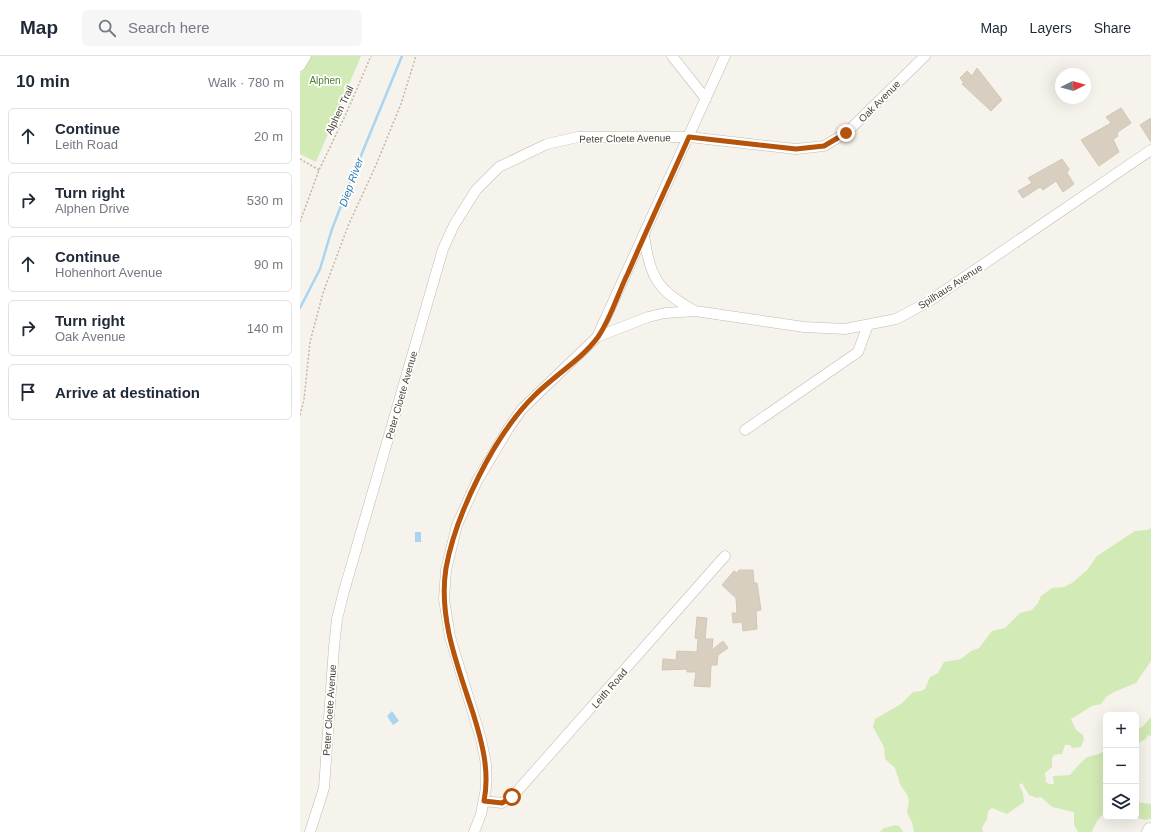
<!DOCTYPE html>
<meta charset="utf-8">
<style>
:root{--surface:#fff;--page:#f6f6f7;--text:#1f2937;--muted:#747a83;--line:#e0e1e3}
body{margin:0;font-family:Helvetica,sans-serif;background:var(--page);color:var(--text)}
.controls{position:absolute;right:12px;bottom:12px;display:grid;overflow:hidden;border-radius:6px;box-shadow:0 4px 16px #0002}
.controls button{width:36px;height:36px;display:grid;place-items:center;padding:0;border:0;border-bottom:1px solid var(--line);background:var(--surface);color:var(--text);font:20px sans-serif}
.compass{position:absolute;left:755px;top:12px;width:36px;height:36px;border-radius:50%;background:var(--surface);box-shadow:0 4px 16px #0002;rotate:84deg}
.stop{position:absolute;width:12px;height:12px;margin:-9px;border:3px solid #b45309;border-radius:50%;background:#fff}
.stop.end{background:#b45309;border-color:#fff;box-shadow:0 1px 4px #0008}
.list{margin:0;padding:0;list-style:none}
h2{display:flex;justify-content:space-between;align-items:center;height:52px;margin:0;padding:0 16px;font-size:17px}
h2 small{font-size:13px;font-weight:400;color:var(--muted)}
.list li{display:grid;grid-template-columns:26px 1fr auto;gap:12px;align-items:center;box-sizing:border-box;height:56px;margin:0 8px 8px;padding:0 8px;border:1px solid var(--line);border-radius:6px}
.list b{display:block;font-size:15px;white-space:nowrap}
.list p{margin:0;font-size:13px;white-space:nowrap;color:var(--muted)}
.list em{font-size:13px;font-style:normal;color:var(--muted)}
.icon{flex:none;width:22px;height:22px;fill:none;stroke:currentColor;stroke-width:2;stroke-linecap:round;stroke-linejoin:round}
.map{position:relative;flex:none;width:851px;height:776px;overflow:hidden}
header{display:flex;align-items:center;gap:24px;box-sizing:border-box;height:56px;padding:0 20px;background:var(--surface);border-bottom:1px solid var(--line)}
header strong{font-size:19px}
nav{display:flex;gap:22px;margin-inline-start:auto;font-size:14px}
.search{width:280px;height:36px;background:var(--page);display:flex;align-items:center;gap:10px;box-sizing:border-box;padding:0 14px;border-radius:6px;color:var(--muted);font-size:15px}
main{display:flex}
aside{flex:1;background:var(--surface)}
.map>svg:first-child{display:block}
.green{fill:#d2eab5}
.water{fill:#a9d4f2}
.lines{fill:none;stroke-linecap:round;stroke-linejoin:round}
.stream{stroke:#a9d4f2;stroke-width:2.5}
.building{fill:#d8cfc1;stroke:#d3c7b4}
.minor-casing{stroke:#c2bbae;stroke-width:11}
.path{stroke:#c4b79f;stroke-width:1.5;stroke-dasharray:2 2;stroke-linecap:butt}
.minor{stroke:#fff;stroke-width:10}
.route{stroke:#b45309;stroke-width:5}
.labels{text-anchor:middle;stroke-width:3.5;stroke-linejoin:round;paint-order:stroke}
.park-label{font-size:10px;fill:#4a7f2a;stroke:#fff}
.street-label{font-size:10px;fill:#4b4439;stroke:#fff}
.water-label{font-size:11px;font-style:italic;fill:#2e7ab2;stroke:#fff}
</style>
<header>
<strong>Map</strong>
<div class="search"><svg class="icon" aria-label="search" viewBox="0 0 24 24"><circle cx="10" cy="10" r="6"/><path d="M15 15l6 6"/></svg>Search here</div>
<nav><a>Map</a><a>Layers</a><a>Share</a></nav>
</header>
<main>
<aside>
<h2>10 min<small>Walk · 780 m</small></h2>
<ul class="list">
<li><svg class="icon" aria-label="ahead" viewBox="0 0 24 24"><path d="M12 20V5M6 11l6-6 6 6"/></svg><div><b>Continue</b><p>Leith Road</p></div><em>20 m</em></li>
<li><svg class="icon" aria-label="right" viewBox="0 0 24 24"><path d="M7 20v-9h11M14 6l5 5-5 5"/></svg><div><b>Turn right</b><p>Alphen Drive</p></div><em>530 m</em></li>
<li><svg class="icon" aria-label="ahead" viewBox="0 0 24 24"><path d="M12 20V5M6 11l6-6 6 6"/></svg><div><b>Continue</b><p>Hohenhort Avenue</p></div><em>90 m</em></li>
<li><svg class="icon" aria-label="right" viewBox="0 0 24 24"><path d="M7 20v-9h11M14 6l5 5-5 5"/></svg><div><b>Turn right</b><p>Oak Avenue</p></div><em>140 m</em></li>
<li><svg class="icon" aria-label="arrive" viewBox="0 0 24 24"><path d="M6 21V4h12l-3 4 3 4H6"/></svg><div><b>Arrive at destination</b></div></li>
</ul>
</aside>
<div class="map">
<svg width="851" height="776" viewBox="0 0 851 776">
<rect width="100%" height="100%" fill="#f6f3ec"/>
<path class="green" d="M11,0h50l-45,106 -16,-8v-80z
M851,472v133l-15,22 -22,9 -8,5 -5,7 -9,2 -21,13 5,11 7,5 1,4 -3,8 -9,1 -2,-3h-5l-3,9 -8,1 -2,4v8l-7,6 1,9 3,2h5l-1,-8 17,-1c5,-7 11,-12 17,-18l12,-3 7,-4v62c-9,7 -10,11 -14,20h-14l-4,-7v-13l-22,-5 -11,-10 -4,1 -8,-3 -7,-12 -3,2 4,8 1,9 -17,12 -15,-6 -4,3 -1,9 -5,7 1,5h-69l-2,-10 -5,-9 2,-13 -2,-5 -7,-11 -5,-16 -10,-9 -1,-12 -11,-20 2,-8 26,-15 12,-12 8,-1 4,-2 5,-12 8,-4 6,-11 17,-3 10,-8 8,-3 13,-17 13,-3 15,-15 12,-3 6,-7 3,-7 11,-8 12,-1 8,-4 15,-13 10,-14 38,-25 12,-1z
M851,661v19l-3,-1 -2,4 -10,5v-15l6,-2z
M836,746l15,2v15l-7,1 -8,-3z
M596,769l4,2 3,5h-23l4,-4z"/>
<path class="water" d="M115,476h6v10h-6z
M92,655l7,10 -6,4 -6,-9z"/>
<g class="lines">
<path class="stream" d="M0,252l20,-39 12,-40 21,-54 49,-119"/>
</g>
<path class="building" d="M677,12l25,32 -11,11 -29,-27 2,-1 -4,-5 7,-7 5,5z
M821,52l10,15 -13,9 -1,5 -4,2 6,13 -20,14 -18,-26 30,-17 -5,-6z
M851,62v24l-11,-17z
M762,103l7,10 -2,4 7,11 -11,8 -7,-11 -13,9 -3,-3 -17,11 -5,-7 14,-8 -4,-5z
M439,514h14l1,13h3l4,27 -5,1 1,18 -14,2 -1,-9 -9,1 -1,-10h5l-1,-15 -14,-13 12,-14 3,2z
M397,561l10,1 -2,21h8l-1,11 11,-9 5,7 -10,7 -1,10h-6l-1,22 -16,-1 2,-14h-9v-3l-25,1 1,-11 13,1 1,-9 20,1 1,-13 -3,-1z"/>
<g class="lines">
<defs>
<path id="minor" d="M372,0l34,43
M0,10l6,-10
M344,180c7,43 13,54 51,75
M297,281l51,-20 17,-4 30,-2 109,16 41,2 51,-10 32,-17 223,-152
M445,374l113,-78 10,-27
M184,745l18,2 10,-6 213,-241
M10,776l14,-44 10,-141 3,-28 7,-28 99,-342 11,-24 22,-35 23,-23 48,-23 31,-7h111l107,12 28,-3 22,-13 79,-77
M174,776l7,-18 5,-26v-24l-5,-25 -31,-102 -6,-38 2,-29 11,-45 20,-44 31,-52 14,-20 75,-72 128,-281
M847,776l2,-4"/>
</defs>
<use href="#minor" class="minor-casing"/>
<path class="path" d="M0,103l19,11
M0,166l19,-52 27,-56 25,-58
M0,359l4,-15 6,-58 13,-49 25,-67 28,-61 25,-61 15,-48"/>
<use href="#minor" class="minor"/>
</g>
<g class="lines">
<path class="route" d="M212,741l-10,6 -18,-2c6,-30 -2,-59 -11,-88 -15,-46 -35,-95 -27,-145 10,-55 49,-134 89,-173 20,-20 46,-35 63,-58 13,-19 20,-44 30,-64 20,-46 41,-91 61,-136l107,12 28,-3 22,-13"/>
</g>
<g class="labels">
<g class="park-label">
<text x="25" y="28">Alphen</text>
</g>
<g class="street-label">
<text transform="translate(579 45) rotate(-45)" y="4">Oak Avenue</text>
<text transform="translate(39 54) rotate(-65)" y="4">Alphen Trail</text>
<text transform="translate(325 82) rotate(-1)" y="4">Peter Cloete Avenue</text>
<text transform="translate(650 230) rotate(-33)" y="4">Spilhaus Avenue</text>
<text transform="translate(101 339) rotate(-74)" y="4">Peter Cloete Avenue</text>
<text transform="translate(309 632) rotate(-49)" y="4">Leith Road</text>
<text transform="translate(29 654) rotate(-86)" y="4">Peter Cloete Avenue</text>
</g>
<g class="water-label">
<text transform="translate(51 126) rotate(-70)" y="4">Diep River</text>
</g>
</g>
</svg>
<div class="controls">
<button>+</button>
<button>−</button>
<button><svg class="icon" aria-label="layers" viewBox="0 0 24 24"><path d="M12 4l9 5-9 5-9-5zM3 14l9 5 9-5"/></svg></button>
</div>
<svg class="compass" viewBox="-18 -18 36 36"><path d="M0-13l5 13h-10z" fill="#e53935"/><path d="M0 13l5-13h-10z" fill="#747a83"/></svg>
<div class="stop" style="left:212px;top:741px"></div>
<div class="stop end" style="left:546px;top:77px"></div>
</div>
</main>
